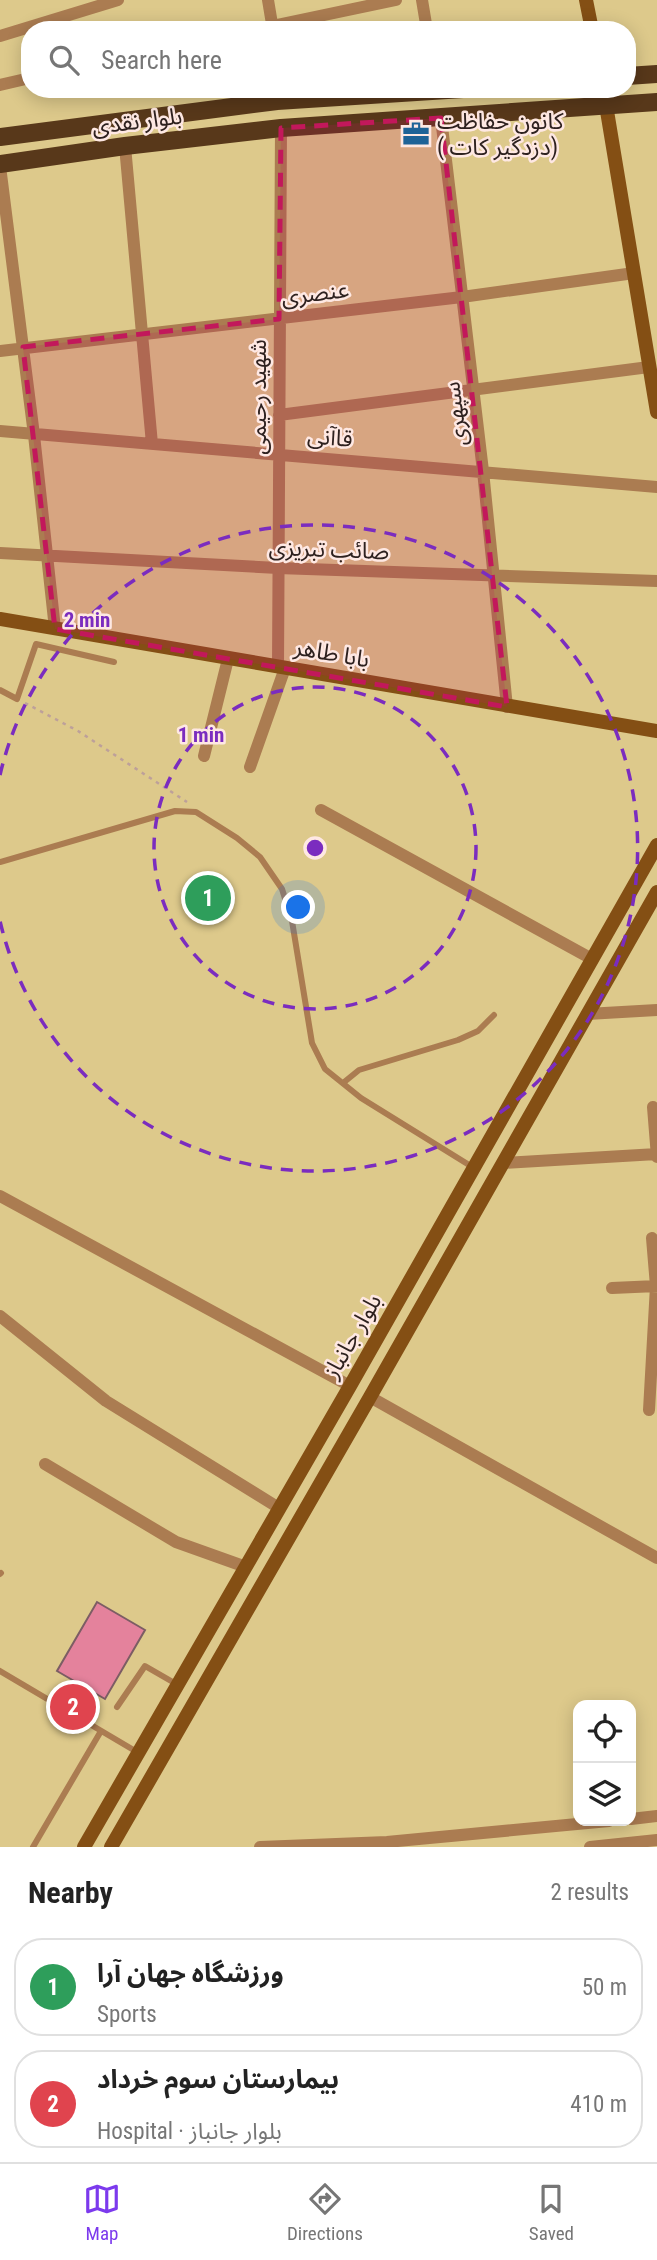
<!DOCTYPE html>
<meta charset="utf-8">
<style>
:root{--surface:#fff;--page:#f6f6f6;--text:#222;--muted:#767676;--line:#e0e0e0;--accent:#7c3aed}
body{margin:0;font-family:"Roboto Condensed","Noto Sans Arabic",sans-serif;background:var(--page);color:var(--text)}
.controls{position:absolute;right:21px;bottom:21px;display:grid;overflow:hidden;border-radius:14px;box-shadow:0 4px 18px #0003}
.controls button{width:63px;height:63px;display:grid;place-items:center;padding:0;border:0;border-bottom:2px solid var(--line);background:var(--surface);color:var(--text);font:35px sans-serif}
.you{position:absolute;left:299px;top:908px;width:24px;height:24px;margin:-18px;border:5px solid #fff;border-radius:50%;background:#1a73e8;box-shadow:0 0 0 10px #1a73e833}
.badge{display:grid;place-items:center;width:46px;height:46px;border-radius:50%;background:var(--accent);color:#fff;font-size:23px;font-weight:700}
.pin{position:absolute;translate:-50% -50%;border:4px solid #fff;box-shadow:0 2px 7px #0006}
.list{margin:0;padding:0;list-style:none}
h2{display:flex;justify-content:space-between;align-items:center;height:91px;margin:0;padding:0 28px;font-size:30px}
h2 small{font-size:23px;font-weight:400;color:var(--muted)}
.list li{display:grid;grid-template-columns:46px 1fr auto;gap:21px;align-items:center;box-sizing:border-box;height:98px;margin:0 14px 14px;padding:0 14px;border:2px solid var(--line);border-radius:28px}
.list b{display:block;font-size:26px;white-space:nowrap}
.list p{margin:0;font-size:23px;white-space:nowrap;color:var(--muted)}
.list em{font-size:23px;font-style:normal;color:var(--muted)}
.icon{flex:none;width:38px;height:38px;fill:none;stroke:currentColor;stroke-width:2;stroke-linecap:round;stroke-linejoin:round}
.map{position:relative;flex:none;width:657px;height:1847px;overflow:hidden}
.search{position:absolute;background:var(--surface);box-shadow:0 4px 18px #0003;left:21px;right:21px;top:21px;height:77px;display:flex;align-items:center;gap:18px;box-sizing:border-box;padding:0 24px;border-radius:28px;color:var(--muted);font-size:26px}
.sheet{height:315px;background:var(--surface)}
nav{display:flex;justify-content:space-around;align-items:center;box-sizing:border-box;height:98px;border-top:2px solid var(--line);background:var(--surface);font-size:19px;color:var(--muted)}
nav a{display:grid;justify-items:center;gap:4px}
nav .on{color:var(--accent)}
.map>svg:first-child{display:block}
.green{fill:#ddc98b;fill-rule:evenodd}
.building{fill:#e4829c;stroke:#7c5d64;stroke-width:2}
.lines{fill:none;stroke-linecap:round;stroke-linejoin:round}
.path{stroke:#bda09a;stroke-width:2.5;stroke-dasharray:3.5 5;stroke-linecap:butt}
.lane{stroke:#ab7c51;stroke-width:6}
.street{stroke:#ab7c51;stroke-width:12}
.secondary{stroke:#844f14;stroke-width:14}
.primary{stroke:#58381a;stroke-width:18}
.marked{fill:#c2185b;fill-opacity:0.2;stroke:#c2185b;stroke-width:5;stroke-dasharray:14 9;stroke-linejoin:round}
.ring{fill:none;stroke:#7b2cbf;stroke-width:3.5;stroke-dasharray:12 9}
.labels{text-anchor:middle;stroke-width:5;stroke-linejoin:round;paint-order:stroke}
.street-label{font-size:23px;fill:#2e211f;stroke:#fee8e3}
.poi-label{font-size:23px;fill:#2e211f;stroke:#fee8e3;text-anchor:start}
.centre{fill:#7b2cbf;stroke:#fee8e3;stroke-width:3.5}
.ring-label{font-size:21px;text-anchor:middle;font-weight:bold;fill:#7b2cbf;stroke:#fee8e3;stroke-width:5;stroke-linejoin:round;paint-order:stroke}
</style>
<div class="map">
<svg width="657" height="1847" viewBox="0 0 657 1847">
<rect width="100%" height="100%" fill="#fad7cf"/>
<path class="green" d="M0,0h657v1847h-657zM30,30h597v59h-597zM578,1705h53v116h-53z"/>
<path class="building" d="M97,1602l48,28 -40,69 -48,-28z"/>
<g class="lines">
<path class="path" d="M25,703l53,28 109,71"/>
<path class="lane" d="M0,690l17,9 19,-55 78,18
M0,862l175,-51 21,1 41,26 23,19 22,32 10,32 20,122 13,26 36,29 113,70
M343,1083l16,-13 99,-30 20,-9 16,-16
M0,1574l1,-1
M0,1671l137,81
M117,1707l28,-41 33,19
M33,1847l68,-116"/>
<path class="street" d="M268,0l5,30
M422,0l5,30
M253,30l143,-30
M0,36l118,-36
M0,85l30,-7
M441,118l42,353 24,236
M125,146l27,298
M0,166l34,269 21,194
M0,351l462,-54 172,-24
M279,415l370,-48
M0,431l657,56
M0,553l278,15 379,13
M278,667l3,-539
M204,756l24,-97
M250,767l35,-99
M321,810l271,149
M587,1014l70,-4
M653,1107l4,50
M503,1163l154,-9
M0,1196l350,190
M612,1288l45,-2
M0,1316l106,85 173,107
M370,1397l287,161
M649,1410l7,-124 -4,-48
M45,1464l131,78 70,25
M631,1819l26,-3
M260,1847l127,-5 222,-21
M590,1847l67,-7"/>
<path class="secondary" d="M586,0l6,30
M606,105l51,307
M0,619l657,112
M84,1847l266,-461 307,-541
M111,1847l259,-450 287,-505"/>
<path class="primary" d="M627,76l30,-2
M0,137l277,-36 186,-12
M0,164l125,-18 156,-18 376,-26"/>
</g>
<path class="marked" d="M441,118l66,589 -452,-78 -32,-282 256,-28 2,-191z"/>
<g class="ring">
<circle cx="315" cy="848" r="161"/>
<path d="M0 775A323 323 0 1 1 0 921"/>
</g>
<defs>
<symbol id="office-bare" viewBox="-9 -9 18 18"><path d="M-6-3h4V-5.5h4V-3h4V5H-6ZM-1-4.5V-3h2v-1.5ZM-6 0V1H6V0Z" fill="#1e6297" stroke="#fee8e3" stroke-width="2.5" paint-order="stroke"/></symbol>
</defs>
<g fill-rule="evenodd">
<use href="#office-bare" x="397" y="115" width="38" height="38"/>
</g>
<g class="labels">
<g class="street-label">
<text transform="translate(137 121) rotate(-7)" y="8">بلوار نقدی</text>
<text transform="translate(315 293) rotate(-7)" y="8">عنصری</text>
<text transform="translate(258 397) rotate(-90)" y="8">شهید رحیمی</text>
<text transform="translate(455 414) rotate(-97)" y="8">سپهری</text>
<text transform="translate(330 437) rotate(5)" y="8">قاآنی</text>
<text transform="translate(329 549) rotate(2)" y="8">صائب تبریزی</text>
<text transform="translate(332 653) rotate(10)" y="8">بابا طاهر</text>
<text transform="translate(352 1336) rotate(-60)" y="8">بلوار جانباز</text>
</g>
<g class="poi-label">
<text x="437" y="129">کانون حفاظت<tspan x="437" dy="26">( دزدگیر کات)</tspan></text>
</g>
</g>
<circle cx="315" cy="848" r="10" class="centre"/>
<g class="ring-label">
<text x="87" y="627">2 min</text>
<text x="201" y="742">1 min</text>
</g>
</svg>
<div class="controls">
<button><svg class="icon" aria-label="locate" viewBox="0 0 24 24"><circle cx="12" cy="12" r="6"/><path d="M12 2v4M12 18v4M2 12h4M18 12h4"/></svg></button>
<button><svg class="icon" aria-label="layers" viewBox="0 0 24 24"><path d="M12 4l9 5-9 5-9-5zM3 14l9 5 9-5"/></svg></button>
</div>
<div class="you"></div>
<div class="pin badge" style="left:208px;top:898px;background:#2e9e5b">1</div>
<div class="pin badge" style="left:73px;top:1707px;background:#e0444e">2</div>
<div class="search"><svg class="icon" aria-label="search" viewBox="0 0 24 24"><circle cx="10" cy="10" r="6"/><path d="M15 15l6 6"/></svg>Search here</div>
</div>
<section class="sheet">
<h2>Nearby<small>2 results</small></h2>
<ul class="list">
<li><span class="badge" style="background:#2e9e5b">1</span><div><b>ورزشگاه جهان آرا</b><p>Sports</p></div><em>50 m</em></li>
<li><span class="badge" style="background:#e0444e">2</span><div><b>بیمارستان سوم خرداد</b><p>Hospital · بلوار جانباز</p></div><em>410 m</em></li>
</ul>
</section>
<nav>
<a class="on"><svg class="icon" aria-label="map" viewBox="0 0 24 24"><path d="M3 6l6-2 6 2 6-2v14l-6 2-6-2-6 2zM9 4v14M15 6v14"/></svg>Map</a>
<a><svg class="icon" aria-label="directions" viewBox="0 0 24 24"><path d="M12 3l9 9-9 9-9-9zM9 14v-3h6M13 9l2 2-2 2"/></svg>Directions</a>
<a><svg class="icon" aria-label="saved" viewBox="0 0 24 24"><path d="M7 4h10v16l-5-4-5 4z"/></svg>Saved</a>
</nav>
